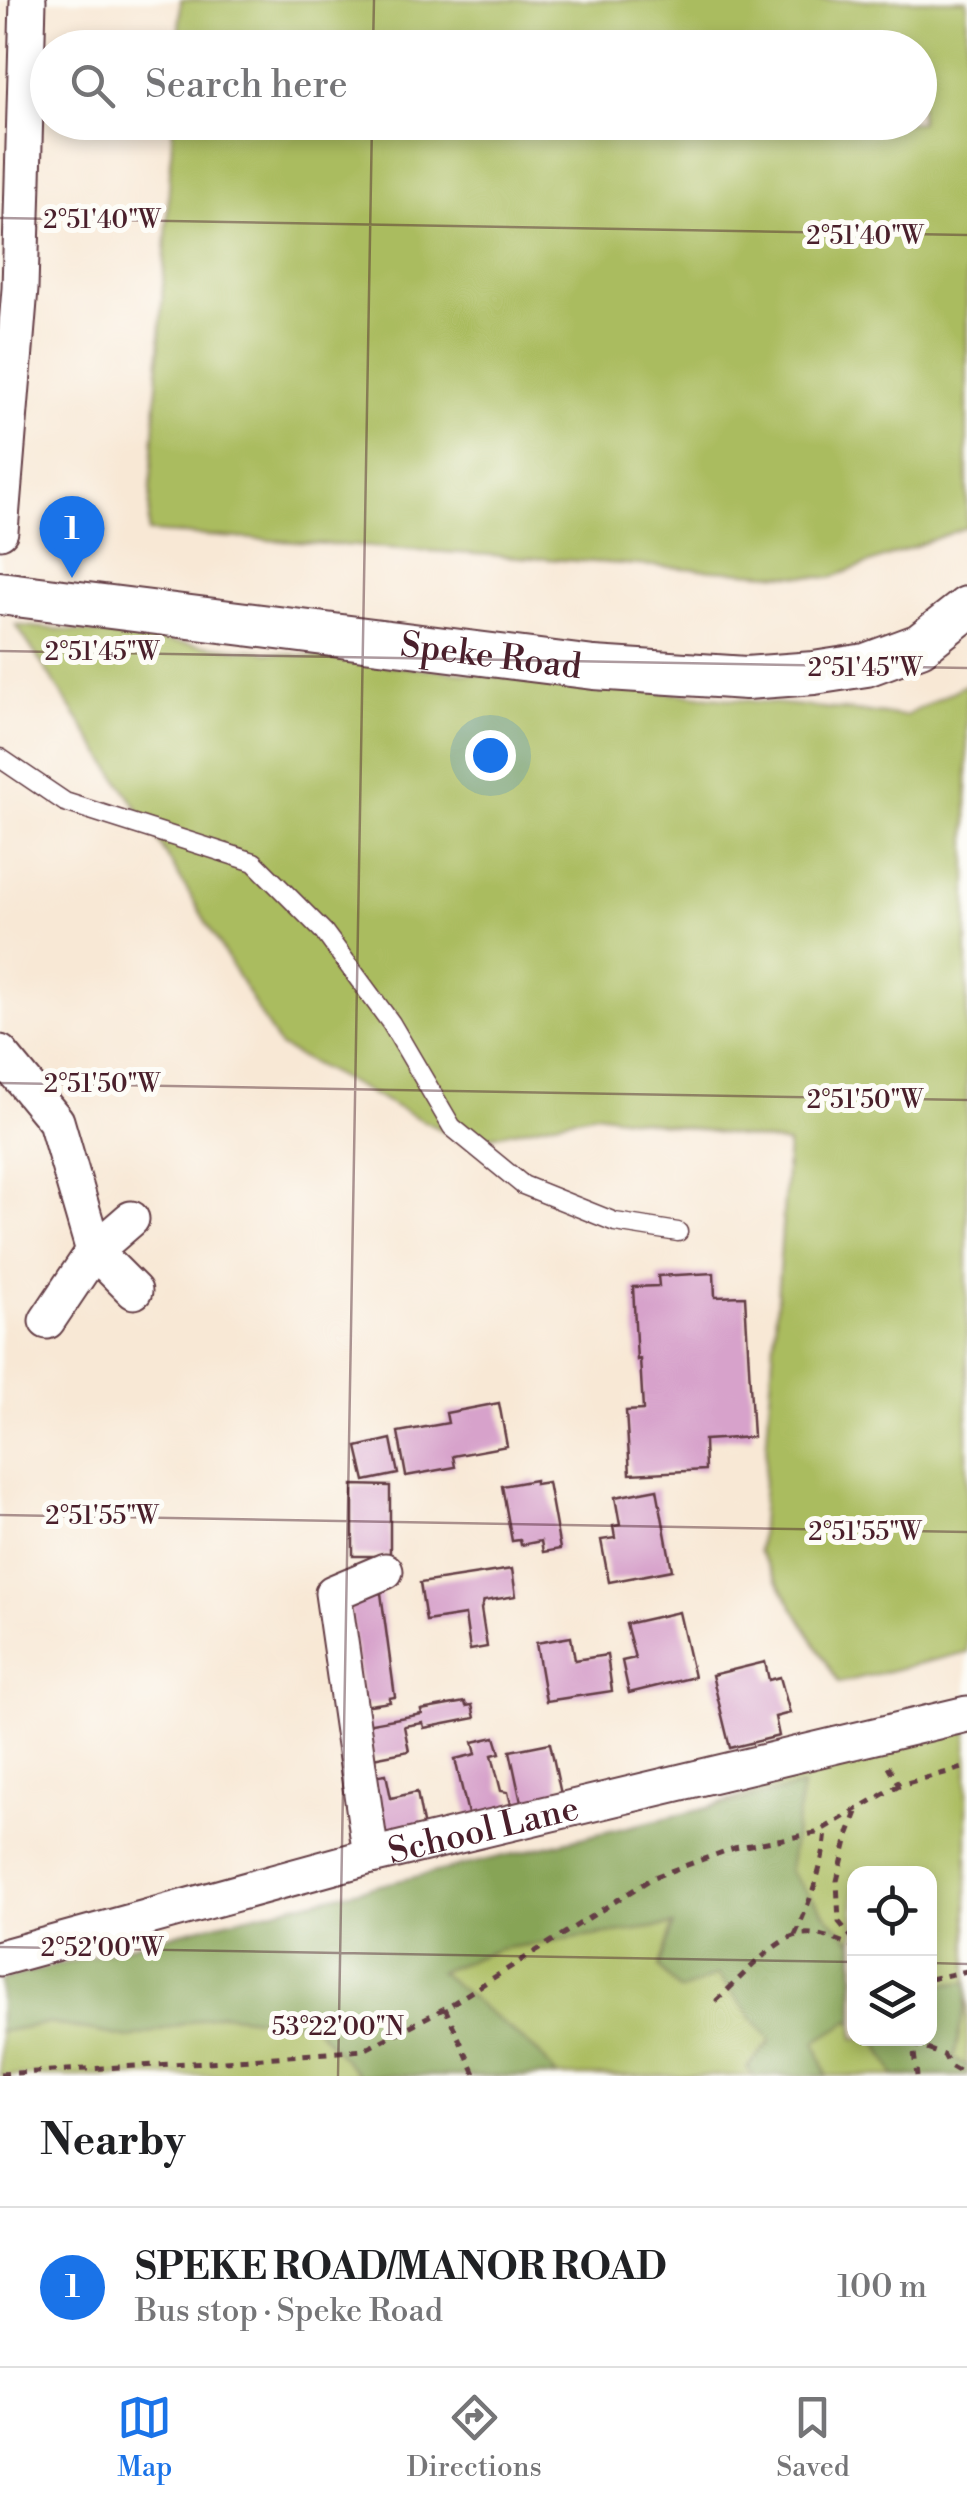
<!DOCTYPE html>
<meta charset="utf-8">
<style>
:root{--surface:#fff;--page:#f6f6f6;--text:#202124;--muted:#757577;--line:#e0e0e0;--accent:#1a73e8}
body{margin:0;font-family:"Libre Bodoni",serif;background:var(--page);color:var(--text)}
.controls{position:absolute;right:30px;bottom:30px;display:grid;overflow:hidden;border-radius:20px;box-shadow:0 5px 15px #0003}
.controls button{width:90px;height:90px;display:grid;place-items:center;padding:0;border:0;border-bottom:2px solid var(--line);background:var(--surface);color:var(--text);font:50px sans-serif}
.you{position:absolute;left:490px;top:755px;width:35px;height:35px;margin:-25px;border:8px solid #fff;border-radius:50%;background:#1a73e8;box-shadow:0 0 0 15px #1a73e833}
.badge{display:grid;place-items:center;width:65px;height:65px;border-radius:50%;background:var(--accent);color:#fff;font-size:32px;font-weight:700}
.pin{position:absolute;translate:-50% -82px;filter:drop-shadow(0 2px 5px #0008)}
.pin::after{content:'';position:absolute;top:52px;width:35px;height:30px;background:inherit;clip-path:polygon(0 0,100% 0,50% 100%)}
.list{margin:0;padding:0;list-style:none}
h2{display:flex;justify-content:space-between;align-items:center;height:130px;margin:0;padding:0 40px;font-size:42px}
h2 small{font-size:32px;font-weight:400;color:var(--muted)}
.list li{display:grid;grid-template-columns:65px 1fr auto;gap:30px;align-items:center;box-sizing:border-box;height:160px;padding:0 40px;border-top:2px solid var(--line)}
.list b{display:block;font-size:38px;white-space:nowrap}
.list p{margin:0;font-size:32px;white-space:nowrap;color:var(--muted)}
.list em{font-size:32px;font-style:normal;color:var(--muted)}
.icon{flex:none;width:55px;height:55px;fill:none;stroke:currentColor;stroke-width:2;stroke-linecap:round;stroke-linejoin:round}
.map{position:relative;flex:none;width:967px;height:2076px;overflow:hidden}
.search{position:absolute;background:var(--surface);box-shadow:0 5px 15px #0003;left:30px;right:30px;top:30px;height:110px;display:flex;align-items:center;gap:25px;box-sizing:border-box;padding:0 35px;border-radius:55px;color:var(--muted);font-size:38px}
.sheet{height:290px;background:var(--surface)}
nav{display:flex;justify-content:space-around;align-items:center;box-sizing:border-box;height:140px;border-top:2px solid var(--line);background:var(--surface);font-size:28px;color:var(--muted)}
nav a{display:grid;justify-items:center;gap:5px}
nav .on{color:var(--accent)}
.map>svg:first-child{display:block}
.green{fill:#aabc5f;stroke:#7a6e45;stroke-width:2.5;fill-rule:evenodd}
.forest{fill:#87a456;stroke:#686240;stroke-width:2.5}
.building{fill:#d7a2cb}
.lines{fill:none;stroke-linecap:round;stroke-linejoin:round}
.service-casing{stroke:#643d44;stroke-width:21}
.minor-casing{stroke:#643d44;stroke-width:39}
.tertiary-casing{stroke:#643d44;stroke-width:46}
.path{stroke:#643d44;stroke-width:5;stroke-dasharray:8 8;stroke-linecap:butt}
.service{stroke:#fff;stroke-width:18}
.minor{stroke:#fff;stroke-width:35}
.tertiary{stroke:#fff;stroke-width:42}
.ticks{fill:none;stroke:#4a1f2b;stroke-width:2.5;stroke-opacity:0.45}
.labels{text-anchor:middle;stroke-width:10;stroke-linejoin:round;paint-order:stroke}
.street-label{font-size:35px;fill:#4a1f2b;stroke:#fdfcf7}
.ticks-label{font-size:25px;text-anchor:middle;fill:#4a1f2b;stroke:#fdfcf7;stroke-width:10;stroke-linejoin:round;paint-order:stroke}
</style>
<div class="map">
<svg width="967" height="2076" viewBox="0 0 967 2076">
<rect width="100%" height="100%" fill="#fdfcf7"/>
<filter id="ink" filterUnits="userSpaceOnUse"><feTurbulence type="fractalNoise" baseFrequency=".01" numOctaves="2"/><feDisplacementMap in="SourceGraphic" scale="20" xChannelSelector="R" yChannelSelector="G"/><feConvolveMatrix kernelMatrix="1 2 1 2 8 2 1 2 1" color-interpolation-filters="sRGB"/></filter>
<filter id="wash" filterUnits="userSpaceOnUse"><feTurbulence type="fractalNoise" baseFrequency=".0048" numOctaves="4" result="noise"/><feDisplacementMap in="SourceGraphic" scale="40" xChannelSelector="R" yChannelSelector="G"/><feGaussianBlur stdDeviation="2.25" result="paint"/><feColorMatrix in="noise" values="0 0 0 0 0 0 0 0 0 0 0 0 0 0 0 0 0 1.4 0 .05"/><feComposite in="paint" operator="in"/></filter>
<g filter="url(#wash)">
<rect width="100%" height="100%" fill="#f8e8d5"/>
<path class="green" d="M181,0h786v527l-137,51 -682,-46 25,-409 747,-1v-74l-742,-1z
M16,625l410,44 479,47 62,-32v968l-128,31 -80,-132 29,-407 -192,-31 -132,29 -185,-96 -126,-214z
M967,1721v355h-967v-84l661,-169zM854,1874h76v164h-76z"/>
<path class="forest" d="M802,1786l-13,85 38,45 27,26v81l-5,-2 -34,21 12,34h-73l-7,-8 24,-27 -53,-66 -38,16 -21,-24 14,-42 -174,24 -60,23 100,81 18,23h-197l-48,-52 -91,-10 -91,24 -81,-15 -49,9v-52l197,-52z
M967,1982v13l-13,63 13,9v9h-72l-20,-37 55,-1v-52z"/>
<g id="blocks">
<path class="building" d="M714,1273l1,24 30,-1 8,141 -49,3 1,30 -75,4 -4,-63 17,-1 -3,-51 -3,1 -4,-73 26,-1 -1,-10z
M499,1403l8,43 -54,10 2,11 -49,9 -8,-44 50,-9 -2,-10z
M391,1439l7,35 -33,7 -8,-34z
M535,1480v4l13,-2 12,67 -17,3 -2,-11 -20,4 -1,-5 -8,1 -10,-55z
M353,1485l37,1v70h-37z
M657,1489l15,81 -63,12 -8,-42 14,-2 -2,-12 7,-1 -5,-28z
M512,1569l4,27 -32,5 -3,8 6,38 -17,3 -5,-35 -39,6 -6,-38z
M381,1593l14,104 -6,1 1,4 -27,4 -15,-109z
M679,1612l15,65 -65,16 -7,-32 13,-3 -9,-34z
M571,1637l4,23 32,-5 5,36 -66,10 -10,-58z
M765,1662l4,18 11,-3 10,36 -15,4 4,19 -49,12 -18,-73z
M465,1702l1,4 6,-1 3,13 -51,10 -1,-5 -19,3 5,25 -36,7 -7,-34 56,-10 -1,-4z
M495,1737l5,16 -8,2 9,36 7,1 4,16 -43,10 -14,-59 21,-5 -3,-12z
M550,1743l12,56 -40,8 -12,-56z
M386,1774l5,24 26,-6 7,37 -38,8 -13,-61z"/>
</g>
</g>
<g filter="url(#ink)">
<use href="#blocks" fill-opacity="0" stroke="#643d44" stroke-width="2.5"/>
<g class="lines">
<defs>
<path id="service" d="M0,758l65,44 189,60 70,70 67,91 61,104 71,58 92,37 63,10"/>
<g id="minor">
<path d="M0,531l20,-242 8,-289"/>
<path d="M0,1053l56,68 38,130 40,40"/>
<path d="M47,1321l47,-70 37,-32"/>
<path d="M371,1856l-38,-263 52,-22"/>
<path id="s1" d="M0,1958l371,-102 596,-142"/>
</g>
<g id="tertiary">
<path id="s2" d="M0,593l594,75 152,10 68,-5 52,-8 54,-20 47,-37"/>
</g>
</defs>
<use href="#service" class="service-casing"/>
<use href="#minor" class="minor-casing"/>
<use href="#tertiary" class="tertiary-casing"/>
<path class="path" d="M888,1766l11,19
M795,1935c15,-34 29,-69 31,-106
M854,1940l-15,-18 -2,-41 12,-48 10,-26
M930,1979l37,-8
M716,2001c19,-17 55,-58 78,-65 19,-7 42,4 60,11
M445,2008l31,68
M912,2038l5,38
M912,2044l32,11 6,11 17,10
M0,2074l224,-13 140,-11 81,-42 209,-131 80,-29 82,-15 83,-48 68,-18"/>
<use href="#service" class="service"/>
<use href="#minor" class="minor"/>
<use href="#tertiary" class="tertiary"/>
</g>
</g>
<path class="ticks" d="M373,48l1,-48M0,218l967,17M0,651l967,17M0,1083l967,17M0,1515l967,17M0,1947l854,15M930,1963l37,1M338,2076l34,-1954"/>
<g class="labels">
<g class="street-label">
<text dy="12" stroke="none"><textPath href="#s2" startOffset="495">Speke Road</textPath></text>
<text dy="12" stroke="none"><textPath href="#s1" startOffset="500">School Lane</textPath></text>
</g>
</g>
<g class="ticks-label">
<text x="102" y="228">2°51'40"W</text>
<text x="865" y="244">2°51'40"W</text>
<text x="102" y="660">2°51'45"W</text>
<text x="865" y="676">2°51'45"W</text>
<text x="102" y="1092">2°51'50"W</text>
<text x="865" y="1108">2°51'50"W</text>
<text x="102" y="1524">2°51'55"W</text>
<text x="865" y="1540">2°51'55"W</text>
<text x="102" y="1956">2°52'00"W</text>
<text x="338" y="2035">53°22'00"N</text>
</g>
</svg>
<div class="controls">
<button><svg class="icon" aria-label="locate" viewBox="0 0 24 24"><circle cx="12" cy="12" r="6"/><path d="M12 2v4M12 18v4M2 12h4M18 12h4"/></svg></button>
<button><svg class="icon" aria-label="layers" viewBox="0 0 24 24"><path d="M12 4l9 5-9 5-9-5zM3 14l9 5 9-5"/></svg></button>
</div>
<div class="you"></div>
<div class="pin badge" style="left:72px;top:578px">1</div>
<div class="search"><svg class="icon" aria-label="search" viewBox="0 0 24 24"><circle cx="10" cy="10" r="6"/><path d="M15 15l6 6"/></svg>Search here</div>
</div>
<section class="sheet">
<h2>Nearby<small></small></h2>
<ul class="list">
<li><span class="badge">1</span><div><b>SPEKE ROAD/MANOR ROAD</b><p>Bus stop · Speke Road</p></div><em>100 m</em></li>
</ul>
</section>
<nav>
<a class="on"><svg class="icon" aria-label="map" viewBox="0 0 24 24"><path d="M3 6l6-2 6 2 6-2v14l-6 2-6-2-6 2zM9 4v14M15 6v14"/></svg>Map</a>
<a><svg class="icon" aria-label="directions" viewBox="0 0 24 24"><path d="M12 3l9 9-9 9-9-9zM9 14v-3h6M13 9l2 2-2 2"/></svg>Directions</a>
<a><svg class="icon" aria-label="saved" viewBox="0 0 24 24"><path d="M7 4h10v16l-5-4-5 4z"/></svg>Saved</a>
</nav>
